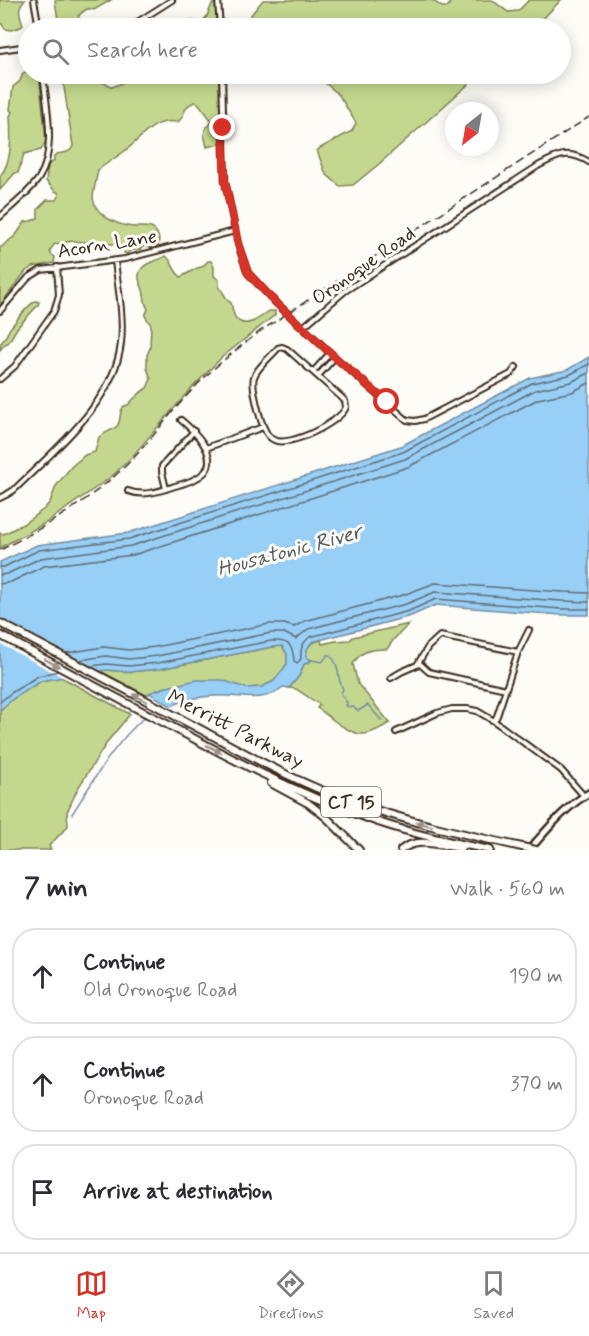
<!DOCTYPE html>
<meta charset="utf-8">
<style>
:root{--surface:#fff;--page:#f2f2f3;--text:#2b2b33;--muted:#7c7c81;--line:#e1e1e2;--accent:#d93025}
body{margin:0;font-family:Mynerve,sans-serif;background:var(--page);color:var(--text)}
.compass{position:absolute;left:445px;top:102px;width:54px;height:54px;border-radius:50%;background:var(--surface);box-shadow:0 3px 15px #0003;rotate:211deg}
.stop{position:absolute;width:18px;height:18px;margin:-14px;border:4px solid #d93025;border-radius:50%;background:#fff}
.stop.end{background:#d93025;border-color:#fff;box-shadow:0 2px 6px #0008}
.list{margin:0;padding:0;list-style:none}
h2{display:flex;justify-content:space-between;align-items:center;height:78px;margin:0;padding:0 24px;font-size:26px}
h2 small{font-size:20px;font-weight:400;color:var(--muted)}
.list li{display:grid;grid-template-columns:39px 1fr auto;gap:18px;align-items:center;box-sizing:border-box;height:96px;margin:0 12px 12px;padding:0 12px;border:2px solid var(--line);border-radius:24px}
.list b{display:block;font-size:22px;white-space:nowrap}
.list p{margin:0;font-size:20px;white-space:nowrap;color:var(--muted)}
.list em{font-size:20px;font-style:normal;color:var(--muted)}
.icon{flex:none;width:33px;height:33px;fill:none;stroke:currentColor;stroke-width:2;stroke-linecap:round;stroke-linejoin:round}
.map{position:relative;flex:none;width:589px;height:850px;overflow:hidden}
.search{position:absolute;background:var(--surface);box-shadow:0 3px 15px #0003;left:18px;right:18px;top:18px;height:66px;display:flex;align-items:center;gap:15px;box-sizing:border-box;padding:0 21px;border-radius:33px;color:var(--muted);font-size:22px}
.sheet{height:402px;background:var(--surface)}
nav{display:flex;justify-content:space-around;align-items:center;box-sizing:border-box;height:84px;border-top:2px solid var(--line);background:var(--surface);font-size:16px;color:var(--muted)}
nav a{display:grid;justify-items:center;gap:3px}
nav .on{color:var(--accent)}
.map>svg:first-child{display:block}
.green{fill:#c3d88e;stroke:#7f8156;stroke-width:1.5}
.water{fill:#98cff6;stroke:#738da0;stroke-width:1.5}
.pier{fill:#fdfcf7}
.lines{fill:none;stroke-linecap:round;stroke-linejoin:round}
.shore{stroke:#606c74;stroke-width:1.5}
.stream{stroke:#738da0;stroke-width:1.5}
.minor-casing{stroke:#3b2a1e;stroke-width:8}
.major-casing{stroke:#3b2a1e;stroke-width:10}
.highway-casing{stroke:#3b2a1e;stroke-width:10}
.minor{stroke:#fdfcf7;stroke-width:4}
.major{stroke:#fdfcf7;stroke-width:5}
.highway{stroke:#fdfcf7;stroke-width:6}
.rail{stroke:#3b2a1e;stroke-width:1.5;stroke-dasharray:9 4.5;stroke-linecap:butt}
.highway-bridge-casing{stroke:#3b2a1e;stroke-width:10;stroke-linecap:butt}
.highway-bridge{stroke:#fdfcf7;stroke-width:6}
.oneway{fill:#9c938a}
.route{stroke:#d93025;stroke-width:8}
.labels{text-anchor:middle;stroke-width:6;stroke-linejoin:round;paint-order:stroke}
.shield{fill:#fdfcf7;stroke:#75695f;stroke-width:1.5}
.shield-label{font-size:18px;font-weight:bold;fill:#3b2a1e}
.street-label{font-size:20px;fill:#3b2a1e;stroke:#fdfcf7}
.water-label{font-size:21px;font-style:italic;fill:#575c5f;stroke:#fdfcf7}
</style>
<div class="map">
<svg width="589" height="850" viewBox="0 0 589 850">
<rect width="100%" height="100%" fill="#fdfcf7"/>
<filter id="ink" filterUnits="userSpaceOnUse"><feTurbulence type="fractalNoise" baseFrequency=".0167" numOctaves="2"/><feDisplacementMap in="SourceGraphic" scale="12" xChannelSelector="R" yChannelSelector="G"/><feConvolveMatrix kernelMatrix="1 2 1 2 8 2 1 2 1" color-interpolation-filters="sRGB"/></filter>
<g filter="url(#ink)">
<path class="green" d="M0,0h25c-9,8 -5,14 -2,25l-2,2 -10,3 -6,-1 -3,-5h-2z
M55,0h56l-17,10c-7,-4 -11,2 -16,6l7,12h-22l-4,-2z
M263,0h169l10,7h5l2,-2 1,-3 -1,-2h43l16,12 10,-1 11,-11h32l-27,28h-277l-7,-12z
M212,4h3l2,24h-36c5,-9 12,-9 20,-4l6,-8z
M28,71v3h11l7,67 -5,9 -17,4 -6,19h-3l-15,17v-14c13,-15 11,-41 10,-60l2,-4 -2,-2 3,-23 7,-6 3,-8z
M62,74h29c7,9 12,7 21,13 9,-3 16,-8 26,-10l2,-3h79l2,69c-2,2 -11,3 -14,4l-3,-13 2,-7 3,-1 3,-5 -13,-17 -3,-2c-14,3 -9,12 -18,20 -25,-4 -35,15 -52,28 -9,7 -19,13 -28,20 -1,6 -5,22 -5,28 2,16 20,25 34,28 8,2 16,0 24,2 7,3 10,12 6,19l-4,-1 -2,2 -7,-2 -4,4h-9l-4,4 -3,-1 -2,-6 -4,-3h-13l-32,-3 -18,3 -5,6 1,4 4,3 -1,6 -21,4 -7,4 -26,34v-57l16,-13 9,-13 6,-1 7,-3v-9l9,-9h10l2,-4 -1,-4 -3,-1 -9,-10 2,-16 6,-4v-5l3,-2c7,-2 13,0 16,-8z
M315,74h165l-101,90 -26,21 -13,1 -14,-12 -9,-23 3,-3 32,-17 4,-8 -17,-28z
M166,256c7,5 6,14 15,21l16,-9 5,-1 6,-6h3l3,6v9l5,4v8c6,4 6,12 12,15 1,4 2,10 4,14 9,14 25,1 34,-6h6v4l-54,43 -31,32 -60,69 -19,18 -64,45 -47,26v-15l4,1 19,-10 21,-15 6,-7 6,-16 15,-19 14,-12 10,-3 4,-15c5,-4 14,-7 18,-11 5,-6 1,-13 7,-20l4,-1c4,-5 14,-14 19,-17l4,-9 -4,-11v-13l3,-7 1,-23 -6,-9 3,-7c-4,-6 -3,-12 -5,-19 -1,-4 -5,-10 -4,-14 1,-14 18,-14 27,-20z
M36,301l3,1 -1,3 -21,23 -9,15 -3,1 -5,6v-6c6,-5 7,-12 11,-17 7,-8 16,-22 25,-26z
M409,624l-15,15 -7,10c-15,0 -26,1 -34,15l5,20 32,39c-8,4 -18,11 -27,11 -14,1 -34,-18 -46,-26l3,-3 -24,-16 -7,-1 10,-12 5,-12 6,-2c-9,-12 -1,-19 11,-22l1,4 14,-3 14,-1 3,-3z
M282,646l5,8v10l-9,12 -4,5 -12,6 -16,1 -68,-3 -15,3 -17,7 -46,-24 6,-1 23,2 30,-3 113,-22z
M61,677l69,37 -22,27 -30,47 -11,24 1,14 -19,20 2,4h-51v-140l14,-12 27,-17z"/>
<path class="water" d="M589,357v258h-28l-125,-10 -25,11 -99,26c-5,5 -6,9 -5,16l5,2 -8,4 -5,12 -10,12 -6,-1c-18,15 -34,10 -55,9 -19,-1 -40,2 -57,10l-22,-13 14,-5 34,-8h25l24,8 16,-1 12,-6 4,-5 9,-12v-10l-5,-8 -10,1 -113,22 -30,3 -23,-2 -65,11 -27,17 -14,12v-148l37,-17 91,-12 273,-87 129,-68 37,-8z"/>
<path class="pier" d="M0,617l105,56 -39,6 -66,-35z"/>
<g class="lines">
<path class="shore" d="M0,567h4l35,-17 90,-11 274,-87 129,-69 37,-8 20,-11
M0,575l7,-1 34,-16 90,-12 274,-87 130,-69 36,-8 18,-9
M0,584l11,-2 33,-16 89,-11 275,-88 130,-68 34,-7 17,-9
M67,653l36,-6 26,3 26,-3 114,-23h15l10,3 11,-6 98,-26 32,-12 128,9 26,1
M80,660l26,-4 23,3 28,-3 114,-23h13l12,6 12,-10 98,-25 29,-12 127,9 27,1
M91,666l15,-2 23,2 29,-3 113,-22c17,-1 22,3 23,20l3,2 4,-4c-1,-10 1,-16 9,-22l99,-26 27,-12 126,10h27
M0,702l11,-9 27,-17 20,-5"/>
<path class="stream" d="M312,660l10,2 6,-7h2c11,11 6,22 13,34l-2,4 6,10 -1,3 7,1 5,4 10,-6 14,16
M72,814c22,-34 42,-71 73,-97"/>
<defs>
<path id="minor" d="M34,0l5,28
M218,0l2,28
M128,28l44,-28
M0,50l28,-4
M222,74l3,107 13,63 10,29 25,27 64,59 70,61 8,1 9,-2 87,-45 5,-7
M0,217c13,-12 29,-24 39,-39 18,-28 7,-73 4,-104
M0,311l28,-33 13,-8 84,-11 110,-28
M303,327l42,-36 193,-125c20,-11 30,-17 51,-4
M282,347l5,2 54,48 4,4 1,6c-5,15 -57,41 -72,33 -4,-2 -7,-5 -9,-10 -5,-9 -14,-45 -11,-53 4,-11 17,-20 24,-29z
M313,372l17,-19
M318,376l17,-19
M0,379l15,-13 39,-55 5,-16 -2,-28
M206,448l57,-21
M166,489l-4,-17v-6l32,-35
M128,491c16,6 32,0 47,-5 10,-3 22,-6 30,-14 14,-18 -12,-42 -24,-52
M0,498l6,-3 8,-5c39,-39 101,-88 107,-147 3,-26 -3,-56 -6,-82
M419,663l10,9 77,17
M391,678l10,-6 16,-7 11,-18 12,-11 78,16
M494,721l3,-5 21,-64 11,-22
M396,732l41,-19 15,-4h15l10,2 17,10 67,49 23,26"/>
<path id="major" d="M529,850c18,-20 36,-43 60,-57"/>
<path id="highway" d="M0,623c67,35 133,71 200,106 48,26 96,53 147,71 57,21 116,34 175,47
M0,635c54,29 107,58 161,86 67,36 134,72 206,97 40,15 82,24 123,32
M271,783l37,20 18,14 33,33
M401,850c17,-14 40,-4 60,-2"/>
</defs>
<use href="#minor" class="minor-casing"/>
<use href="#major" class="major-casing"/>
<use href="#highway" class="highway-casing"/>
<use href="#minor" class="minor"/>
<use href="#major" class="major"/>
<use href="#highway" class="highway"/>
<path class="rail" d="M0,550c42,-21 85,-47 119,-78 29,-26 50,-59 77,-86 19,-20 41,-37 63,-54l330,-215"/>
<defs>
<path id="highway-bridge" d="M522,847l14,3"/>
</defs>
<use href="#highway-bridge" class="highway-bridge-casing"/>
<use href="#highway-bridge" class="highway-bridge"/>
</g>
<defs><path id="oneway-solid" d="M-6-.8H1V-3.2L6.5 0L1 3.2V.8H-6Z" transform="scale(1.5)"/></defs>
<g class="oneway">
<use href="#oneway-solid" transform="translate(52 663) rotate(28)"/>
<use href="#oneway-solid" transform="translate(140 698) rotate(-152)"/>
<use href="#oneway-solid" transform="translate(214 749) rotate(27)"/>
<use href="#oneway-solid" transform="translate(424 824) rotate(-165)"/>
</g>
</g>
<g class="lines" filter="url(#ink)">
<path class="route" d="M223,128l2,53 13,63 10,29 25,27 64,59 50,43"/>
</g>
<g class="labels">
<rect class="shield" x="321" y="787" width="60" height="30" rx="4.5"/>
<g class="shield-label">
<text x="351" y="808">CT 15</text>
</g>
<g class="street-label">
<text transform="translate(107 243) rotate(-9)" y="7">Acorn Lane</text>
<text transform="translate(363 265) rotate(-35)" y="7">Oronoque Road</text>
<text transform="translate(236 728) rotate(27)" y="7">Merritt Parkway</text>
</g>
<g class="water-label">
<text transform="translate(289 550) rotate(-15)" y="7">Housatonic River</text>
</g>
</g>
</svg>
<svg class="compass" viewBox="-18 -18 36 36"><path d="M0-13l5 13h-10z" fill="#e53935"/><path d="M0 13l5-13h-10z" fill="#7c7c81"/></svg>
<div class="stop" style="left:387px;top:402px"></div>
<div class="stop end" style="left:223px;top:128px"></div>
<div class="search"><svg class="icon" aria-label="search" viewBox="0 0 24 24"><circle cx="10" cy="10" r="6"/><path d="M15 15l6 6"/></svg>Search here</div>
</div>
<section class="sheet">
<h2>7 min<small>Walk · 560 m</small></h2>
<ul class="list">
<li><svg class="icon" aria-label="ahead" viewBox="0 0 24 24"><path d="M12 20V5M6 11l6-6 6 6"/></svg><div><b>Continue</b><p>Old Oronoque Road</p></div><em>190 m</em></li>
<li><svg class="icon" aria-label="ahead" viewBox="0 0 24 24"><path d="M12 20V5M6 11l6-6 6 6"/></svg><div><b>Continue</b><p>Oronoque Road</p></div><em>370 m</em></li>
<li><svg class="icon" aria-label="arrive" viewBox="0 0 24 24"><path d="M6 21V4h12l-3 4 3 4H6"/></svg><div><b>Arrive at destination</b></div></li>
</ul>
</section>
<nav>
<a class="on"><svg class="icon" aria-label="map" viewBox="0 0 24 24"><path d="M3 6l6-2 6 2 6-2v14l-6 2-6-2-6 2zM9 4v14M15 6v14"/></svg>Map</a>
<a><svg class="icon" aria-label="directions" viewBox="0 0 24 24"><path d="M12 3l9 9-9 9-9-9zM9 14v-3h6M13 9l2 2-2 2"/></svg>Directions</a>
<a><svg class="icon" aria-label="saved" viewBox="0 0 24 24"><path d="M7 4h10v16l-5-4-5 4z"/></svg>Saved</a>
</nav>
